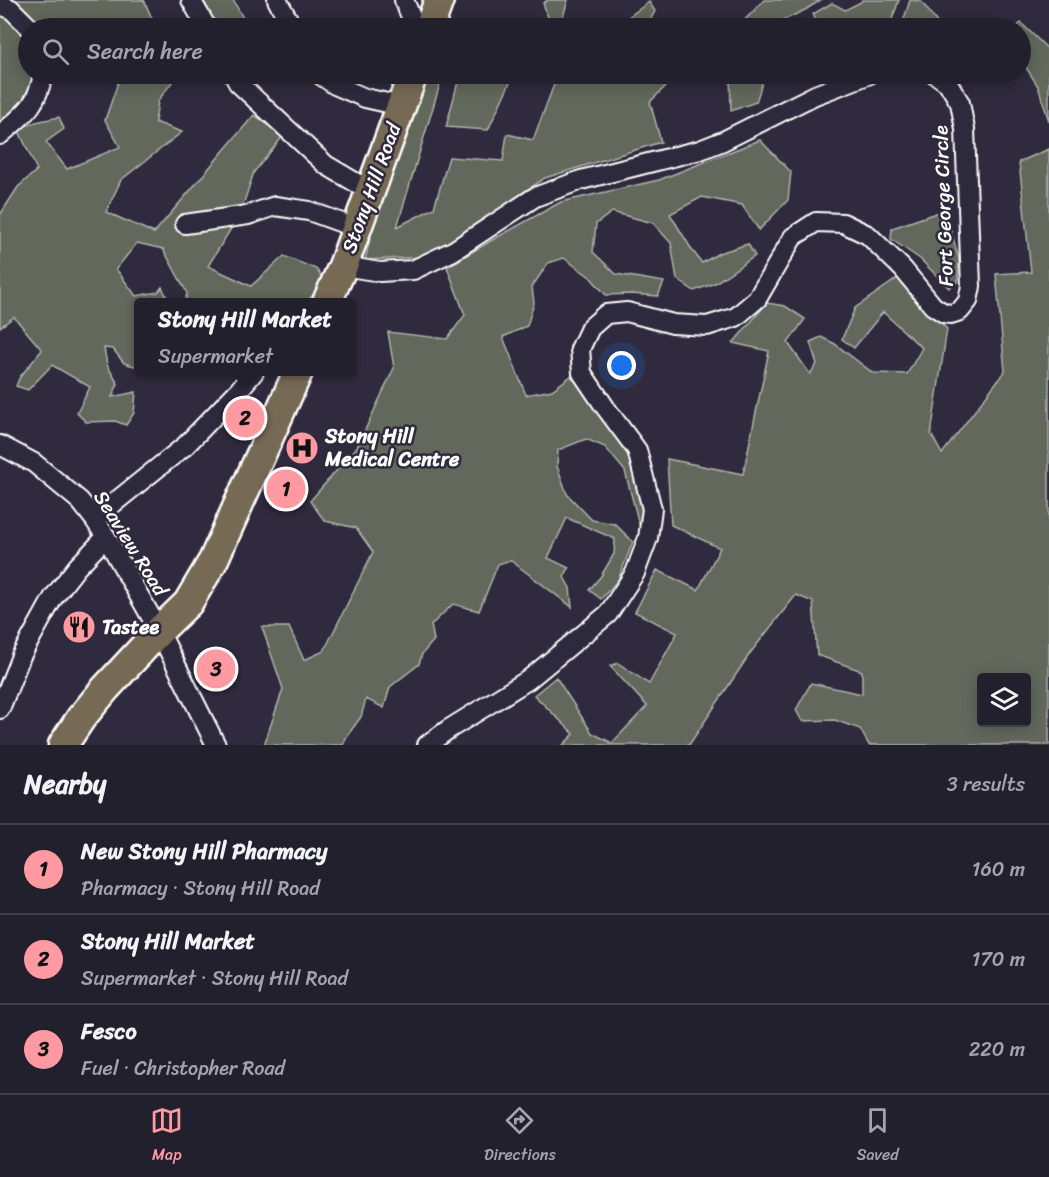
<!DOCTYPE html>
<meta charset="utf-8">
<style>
:root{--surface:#23202e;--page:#2b2836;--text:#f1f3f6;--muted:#a3a3aa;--line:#403e4a;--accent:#ff9aa2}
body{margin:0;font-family:Sriracha,sans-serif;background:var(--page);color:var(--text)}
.controls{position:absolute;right:18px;bottom:18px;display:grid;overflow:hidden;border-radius:6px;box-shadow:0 3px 15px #0003}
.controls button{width:54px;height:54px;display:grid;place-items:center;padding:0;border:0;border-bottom:2px solid var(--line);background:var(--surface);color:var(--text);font:30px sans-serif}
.you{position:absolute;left:622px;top:366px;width:21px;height:21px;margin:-15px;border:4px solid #fff;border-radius:50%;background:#1a73e8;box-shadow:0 0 0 9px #1a73e833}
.badge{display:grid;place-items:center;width:39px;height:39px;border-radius:50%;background:var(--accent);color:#111;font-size:20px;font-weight:700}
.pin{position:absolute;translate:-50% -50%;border:3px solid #fff;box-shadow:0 2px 6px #0006}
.popup{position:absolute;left:134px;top:298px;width:222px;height:78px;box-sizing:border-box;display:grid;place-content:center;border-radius:6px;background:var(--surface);filter:drop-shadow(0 2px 4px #0005);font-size:20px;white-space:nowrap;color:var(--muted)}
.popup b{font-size:22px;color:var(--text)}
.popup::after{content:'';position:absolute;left:50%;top:100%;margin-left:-12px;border:12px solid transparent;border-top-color:var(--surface)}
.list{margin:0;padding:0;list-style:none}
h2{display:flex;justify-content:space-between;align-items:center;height:78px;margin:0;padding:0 24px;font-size:26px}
h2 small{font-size:20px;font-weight:400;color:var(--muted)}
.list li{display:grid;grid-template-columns:39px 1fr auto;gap:18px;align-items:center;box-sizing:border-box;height:90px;padding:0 24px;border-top:2px solid var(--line)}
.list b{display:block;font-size:22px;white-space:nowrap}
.list p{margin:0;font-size:20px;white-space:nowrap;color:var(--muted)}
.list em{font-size:20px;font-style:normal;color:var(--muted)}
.icon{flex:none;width:33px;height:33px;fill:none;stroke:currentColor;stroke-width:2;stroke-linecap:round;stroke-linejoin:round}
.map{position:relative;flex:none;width:1049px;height:745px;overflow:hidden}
.search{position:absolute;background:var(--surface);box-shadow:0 3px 15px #0003;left:18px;right:18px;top:18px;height:66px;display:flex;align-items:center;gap:15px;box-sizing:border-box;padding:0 21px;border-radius:33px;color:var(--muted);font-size:22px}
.sheet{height:348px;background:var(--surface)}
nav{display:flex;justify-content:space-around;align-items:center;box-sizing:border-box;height:84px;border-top:2px solid var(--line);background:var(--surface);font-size:16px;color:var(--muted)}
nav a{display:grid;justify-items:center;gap:3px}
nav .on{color:var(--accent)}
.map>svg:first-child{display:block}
.green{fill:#62685b;stroke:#b0b4ad;stroke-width:1.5;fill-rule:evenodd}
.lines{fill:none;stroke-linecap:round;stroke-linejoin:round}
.minor-casing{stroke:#fff;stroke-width:22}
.primary-casing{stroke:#fff;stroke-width:33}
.minor{stroke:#2f2a3d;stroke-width:18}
.primary{stroke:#766a54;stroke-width:28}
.labels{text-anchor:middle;stroke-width:5;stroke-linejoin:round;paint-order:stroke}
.street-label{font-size:20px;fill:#fff;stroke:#2f2a3d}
.poi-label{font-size:20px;font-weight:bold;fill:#fff;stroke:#2f2a3d;text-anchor:start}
</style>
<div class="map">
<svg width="1049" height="745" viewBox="0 0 1049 745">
<rect width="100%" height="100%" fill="#2f2a3d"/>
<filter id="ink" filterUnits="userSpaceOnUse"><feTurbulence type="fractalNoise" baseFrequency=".0167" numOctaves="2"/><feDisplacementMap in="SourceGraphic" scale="12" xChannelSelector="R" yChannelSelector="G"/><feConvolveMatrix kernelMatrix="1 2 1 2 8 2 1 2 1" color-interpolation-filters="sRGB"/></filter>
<g filter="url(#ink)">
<path class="green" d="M12,0h132l12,28h-116l-23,-26z
M203,0h30l10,18 -12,10h-12z
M548,0h20l-8,27 -9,-1 -8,-23z
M764,0h57l-16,10 -38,18h-30z
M862,0h37l-10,28h-70l-6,-14 19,-11 13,7 16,-8z
M910,0l11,1 20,27h-40z
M649,2l6,9 -9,17h-33z
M0,8l28,26v40h9l-11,33 -26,24z
M1021,23l28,27v71l-11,-35 -17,-26 -1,-32h-5z
M121,74h57l-20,27 -3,21 27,10 -61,48 -15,32 48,21 100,-118 30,20 -30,37 -14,42 -32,52 43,20 33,-30 32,13 6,8 -1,10 -15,15h-121l2,-9 -24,-44 -26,-6 -21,26 20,27 22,-4 4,-5 7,15h-31v65l-14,-4 -11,-14 -9,-1 3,17 11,19 -6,13 24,-5 -2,21 -8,12 -11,-4 -29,1 -9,-9 13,-26 -38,-22 -24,25 -12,-4 4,-9 22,-27 -28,-33 -14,10v-112l18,-28 19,-17 -19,-41 18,-7 23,-5 5,12 -18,13 21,27 53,-22 -15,-27z
M421,74h22l-46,153 37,-19 15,-51 54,4 4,-27 26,6 25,-66h86l16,5 9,-5h16l-9,2 -26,26 11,40 -116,36 -119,79 -61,3 25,-106z
M460,74h54l-26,56 -42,-3z
M730,74h32l1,6 -7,22 -25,9z
M760,140l31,32 -3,28 -29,30 -17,-25 -40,-8 -32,17 22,36 10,13 17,-10 29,-9 7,12 -40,27 -21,8 -17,-12 -6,-36 -18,-20 -41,-11 -16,12 -3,28 23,22 48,8 -6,14 -27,-2 -25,1 -16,-18 -26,-19 -16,5 -16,24 2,16 -7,23 -24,11 23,58 26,-5 19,-14 20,23 28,38 15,26 11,52 -6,9 -14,-53 -20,-24 -19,-8 -28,11 -1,16 10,28 25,26 23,4 18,18 -15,38 -17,19 -12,-9 12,-14 13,-22 1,-15 -48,-21 -19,40 21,10 -5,9 6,11 2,19 -62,-47 -12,4 -19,47 -26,-7 -22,21 3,15 -12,14 -3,10 -29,23 -6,21 -18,-9 -5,18 -14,19 -4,9h-79l19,-56 -21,-62h27l15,33 20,-9 49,-99 -17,-24 -31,-7 -15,-20 47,-54 15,-32 22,-47 -6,-36 59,7 18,-24 -18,-48 47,-28 67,-37 98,-22z
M1049,149v596h-180l-9,-16 -25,-9 -33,1 -6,-11 15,-27 51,11v-23l-45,-16 -4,-53 -17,-7 -45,57 -62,93h-126l11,-11 -40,-39 22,-18 36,56 20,10 35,-37 -37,-40 8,-3 31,21 28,-51 -42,-21 22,-42 41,20 22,-42 -49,-23 -4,-66 76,15 26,-123 -36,-8 34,-40 18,3 20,13 -17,24 22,31 7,-10 -7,-22 11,-5 14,7 38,29 34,1 15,-26 -39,-36 -29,36 -12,-9 13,-31 43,-30 49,51 -16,105 11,20 63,-83 -9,-97 35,-2 -12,-110zM982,678h44v44h-44z
M945,210l14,49 -1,22 -9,7 -29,-29 -29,-20 1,-11z"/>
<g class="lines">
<defs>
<path id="minor" d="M191,0l16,28
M277,0l16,28
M404,0l10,24 8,4
M0,5l11,4 19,19
M233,74l5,9 88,82 44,26
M319,74l16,11 30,13 36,8
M0,135c24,-21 37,-28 43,-61
M185,224l63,-9 27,-9 34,5 47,17
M343,266l37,6 33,-2 40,-19 82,-54 46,-17 119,-30 23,-9 92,-46 55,-21
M0,445l34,18 46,38 14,18 12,18 53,94 57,114
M94,519l92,-74 53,-55 15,-18
M0,709l21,-53 32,-58 24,-31 29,-30
M427,745l22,-16 79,-49 80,-66 27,-41 13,-35 4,-29 -15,-59 -32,-43 -23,-34 -2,-24 10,-21 16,-14 21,-2 46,12 34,2 29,-9 21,-18 36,-62 23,-15 27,1 25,12 35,34 30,37 11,7 7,1 9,-3 8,-10 3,-15 -6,-157 -5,-26 -12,-20 -13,-9"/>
<path id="primary" d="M429,28l10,-28
M327,302l16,-36 70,-192
M63,745l18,-27 24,-29 54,-58 29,-28 25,-42 85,-189"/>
</defs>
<use href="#minor" class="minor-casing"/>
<use href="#primary" class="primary-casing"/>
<use href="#minor" class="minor"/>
<use href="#primary" class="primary"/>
</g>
</g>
<defs>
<symbol id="hospital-disc" viewBox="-11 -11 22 22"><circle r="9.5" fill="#ff9aa2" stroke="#2f2a3d"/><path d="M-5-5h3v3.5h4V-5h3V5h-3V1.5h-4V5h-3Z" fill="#111"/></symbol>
<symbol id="restaurant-disc" viewBox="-11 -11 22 22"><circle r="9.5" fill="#ff9aa2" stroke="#2f2a3d"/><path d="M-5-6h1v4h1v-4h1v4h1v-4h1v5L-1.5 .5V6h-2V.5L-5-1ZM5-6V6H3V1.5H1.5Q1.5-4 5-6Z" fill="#111"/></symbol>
</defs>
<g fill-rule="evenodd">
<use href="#hospital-disc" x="283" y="429" width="38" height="38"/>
<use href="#restaurant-disc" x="60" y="608" width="38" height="38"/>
</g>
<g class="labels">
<g class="street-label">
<text transform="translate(371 188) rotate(-70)" y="7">Stony Hill Road</text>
<text transform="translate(943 206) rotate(-92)" y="7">Fort George Circle</text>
<text transform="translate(131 543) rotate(58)" y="7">Seaview Road</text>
</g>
<g class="poi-label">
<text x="325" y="443">Stony Hill<tspan x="325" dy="23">Medical Centre</tspan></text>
<text x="102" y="634">Tastee</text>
</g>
</g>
</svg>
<div class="controls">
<button><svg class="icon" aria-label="layers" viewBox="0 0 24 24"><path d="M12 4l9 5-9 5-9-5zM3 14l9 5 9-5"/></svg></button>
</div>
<div class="you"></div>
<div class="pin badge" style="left:286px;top:489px">1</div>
<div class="pin badge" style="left:245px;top:418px">2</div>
<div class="popup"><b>Stony Hill Market</b>Supermarket</div>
<div class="pin badge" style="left:216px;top:669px">3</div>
<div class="search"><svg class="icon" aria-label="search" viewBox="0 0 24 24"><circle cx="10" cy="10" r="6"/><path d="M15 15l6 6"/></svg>Search here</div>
</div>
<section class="sheet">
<h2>Nearby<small>3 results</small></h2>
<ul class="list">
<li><span class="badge">1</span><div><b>New Stony Hill Pharmacy</b><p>Pharmacy · Stony Hill Road</p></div><em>160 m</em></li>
<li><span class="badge">2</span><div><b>Stony Hill Market</b><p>Supermarket · Stony Hill Road</p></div><em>170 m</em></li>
<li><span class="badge">3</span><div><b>Fesco</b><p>Fuel · Christopher Road</p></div><em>220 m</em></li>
</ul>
</section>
<nav>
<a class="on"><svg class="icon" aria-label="map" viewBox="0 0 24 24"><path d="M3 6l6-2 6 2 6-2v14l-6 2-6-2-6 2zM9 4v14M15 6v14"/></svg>Map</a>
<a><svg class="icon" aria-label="directions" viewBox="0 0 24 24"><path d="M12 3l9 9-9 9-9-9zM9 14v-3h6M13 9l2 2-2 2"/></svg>Directions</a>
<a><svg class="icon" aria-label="saved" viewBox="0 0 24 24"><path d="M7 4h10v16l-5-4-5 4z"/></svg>Saved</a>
</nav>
